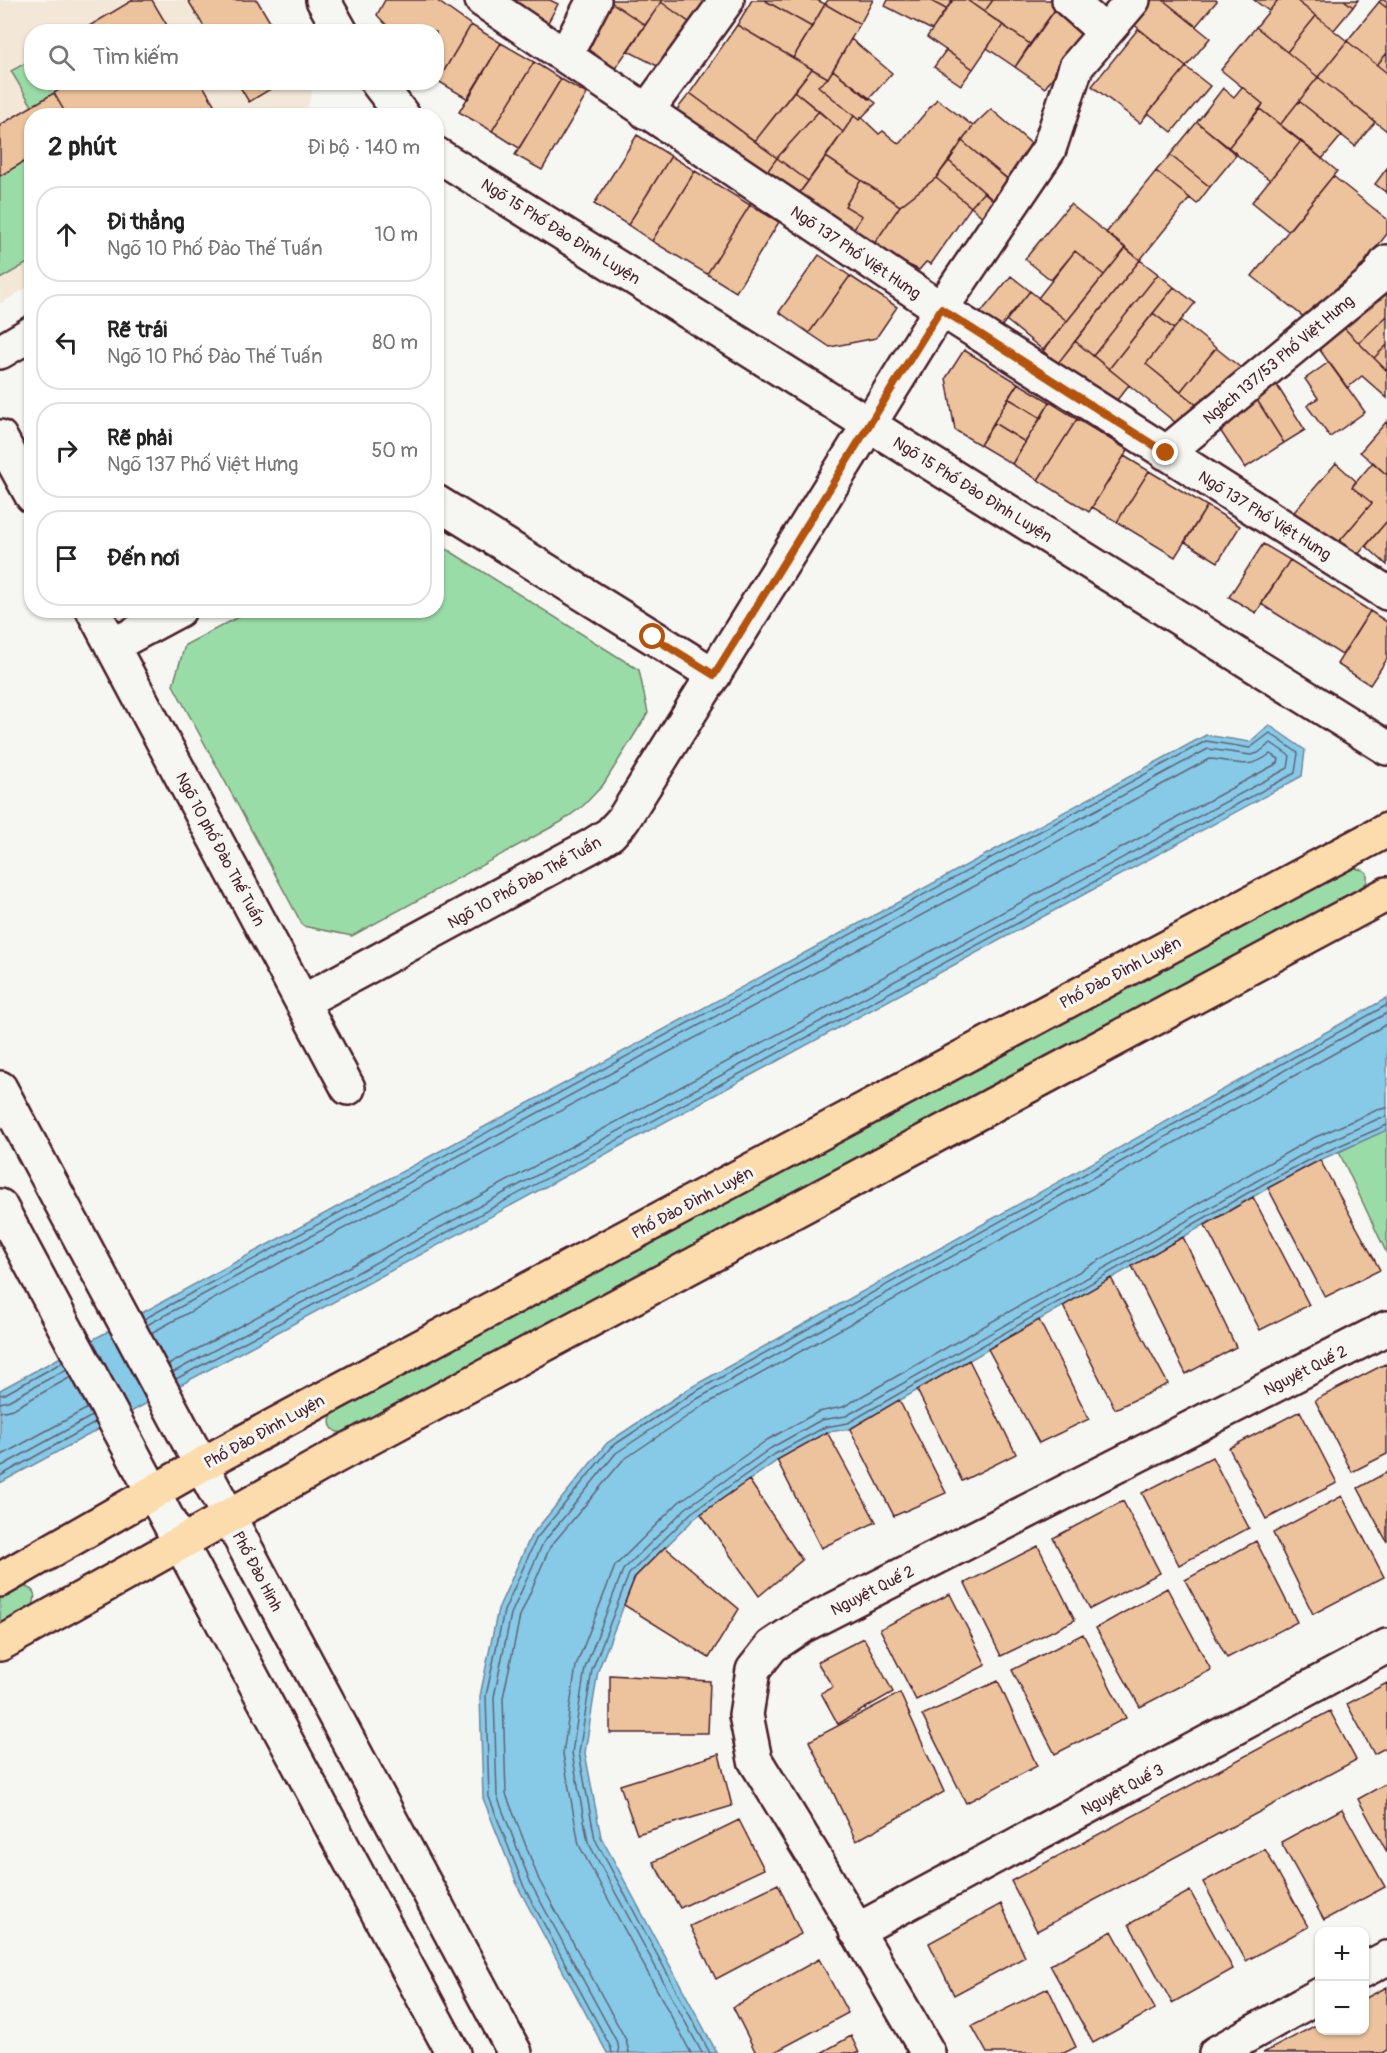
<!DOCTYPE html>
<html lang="vi">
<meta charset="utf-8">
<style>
:root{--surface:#fff;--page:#f6f6f6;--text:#222;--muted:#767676;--line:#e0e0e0}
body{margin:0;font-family:Pangolin,sans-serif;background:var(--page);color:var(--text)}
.controls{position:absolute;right:18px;bottom:18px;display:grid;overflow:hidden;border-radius:12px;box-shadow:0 2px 4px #0004}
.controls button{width:54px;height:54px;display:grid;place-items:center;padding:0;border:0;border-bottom:2px solid var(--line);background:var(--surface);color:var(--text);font:30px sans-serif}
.stop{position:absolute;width:18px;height:18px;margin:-14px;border:4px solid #b45309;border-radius:50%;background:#fff}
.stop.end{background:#b45309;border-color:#fff;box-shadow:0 2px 6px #0008}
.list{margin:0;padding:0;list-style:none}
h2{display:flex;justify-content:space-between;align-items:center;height:78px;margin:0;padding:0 24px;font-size:26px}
h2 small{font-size:20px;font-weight:400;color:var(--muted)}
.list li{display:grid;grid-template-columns:39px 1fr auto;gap:18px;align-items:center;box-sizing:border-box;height:96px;margin:0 12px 12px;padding:0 12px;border:2px solid var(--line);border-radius:24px}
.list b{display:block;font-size:22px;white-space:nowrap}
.list p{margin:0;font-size:20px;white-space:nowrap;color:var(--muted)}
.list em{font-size:20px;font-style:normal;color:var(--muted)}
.icon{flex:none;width:33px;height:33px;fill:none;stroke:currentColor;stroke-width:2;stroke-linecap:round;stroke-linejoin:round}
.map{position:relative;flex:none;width:1387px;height:2053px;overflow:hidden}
.search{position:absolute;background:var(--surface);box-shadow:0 2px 4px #0004;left:24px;top:24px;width:420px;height:66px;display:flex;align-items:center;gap:15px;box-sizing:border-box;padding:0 21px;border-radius:24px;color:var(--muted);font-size:22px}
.panel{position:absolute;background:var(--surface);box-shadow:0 2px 4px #0004;left:24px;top:108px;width:420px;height:510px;border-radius:24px}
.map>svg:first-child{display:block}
.built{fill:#f3e7d8}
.green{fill:#9adca7;stroke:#727e69;stroke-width:1.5}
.water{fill:#86cae7;stroke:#6e869c;stroke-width:1.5}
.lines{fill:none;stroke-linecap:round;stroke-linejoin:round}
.shore{stroke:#626376;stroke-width:1.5}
.building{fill:#ecc39c;stroke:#4a1f2b;stroke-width:1.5}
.minor-casing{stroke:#4a1f2b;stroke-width:38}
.major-casing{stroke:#4a1f2b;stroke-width:38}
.minor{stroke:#f6f6f2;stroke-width:33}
.major{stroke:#fcdcac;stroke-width:33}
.route{stroke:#b45309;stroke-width:8}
.labels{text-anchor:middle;stroke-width:6;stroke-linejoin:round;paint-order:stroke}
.street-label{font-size:16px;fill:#4a1f2b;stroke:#f6f6f2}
</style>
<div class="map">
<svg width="1387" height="2053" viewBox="0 0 1387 2053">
<rect width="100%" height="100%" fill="#f6f6f2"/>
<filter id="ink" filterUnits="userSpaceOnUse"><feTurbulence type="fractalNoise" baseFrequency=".0167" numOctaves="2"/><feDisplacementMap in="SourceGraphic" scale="12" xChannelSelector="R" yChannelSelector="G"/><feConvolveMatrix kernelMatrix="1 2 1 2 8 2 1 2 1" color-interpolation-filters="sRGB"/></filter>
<g filter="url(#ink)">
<path class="built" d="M0,0h257l19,31 -244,1v50h275l5,10 -7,23 -273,1 -1,169 -31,19z"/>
<path class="green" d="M31,60l1,22 40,1 -40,23 -21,-35z
M31,157v104l-31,18v-103z
M437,543l202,127 9,43 -45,72 -19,20 -23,17 -209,114 -49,-10 -130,-241 12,-40 65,-34 186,-1z
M1354,868l9,2 4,3v9l-8,9 -1013,541c-14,3 -21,-10 -11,-20l1013,-543z
M1387,1129v125l-48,-102z
M22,1586c12,2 15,8 11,19l-33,21v-28z"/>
<path class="water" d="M1269,725l36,25 -3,26 -1302,707v-93l1206,-655 44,7z
M1387,998v132l-67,30 -52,28 -418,241 -23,3 -49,28 -83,58 -60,59 -37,94 -13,82 16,84 116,216h-110l-88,-164 -36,-91 -3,-102 18,-87 33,-73 76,-93 83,-55z"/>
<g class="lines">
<path class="shore" d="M144,1319l1062,-578 44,7 20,-15 28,20 -3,20 -1119,606
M147,1325l1061,-576 43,6 7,-2 13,-10 19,13 -2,12 -1116,605
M151,1333l1058,-574c26,1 38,13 61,-5l9,5 -1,4 -1110,602
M0,1395l5,-1 58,-32
M0,1403l8,-2 59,-32
M0,1412l13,-3 58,-32
M0,1456l88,-48
M0,1467l92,-51
M0,1476l95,-53
M612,2053l-1,-5 -87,-161 -35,-90 -3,-101 18,-85 32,-72 75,-92 82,-54 694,-388
M619,2053l-1,-9 -87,-160 -34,-88 -3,-99 17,-83 32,-71 73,-90 81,-54 690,-386
M629,2053l-3,-13 -87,-160 -33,-86 -3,-96 17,-82 30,-69 73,-87 78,-53 686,-383
M691,2053l-112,-208 -16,-91 13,-88 39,-100 64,-64 88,-62 51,-28 25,-5 466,-267 68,-30 10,-2
M702,2053l-114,-211 -16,-89 13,-85 38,-98 63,-62 85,-60 50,-28 25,-4 468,-268 66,-30 7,-1
M710,2053l-115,-214 -16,-86 13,-83 37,-96 62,-61 84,-59 50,-27 23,-4 417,-240 53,-28 69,-30"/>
</g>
<path class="building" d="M133,0h19l19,32h-92z
M188,0h69l19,32h-69z
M385,0h51l35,25 -33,56 -2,-49h-43l-16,-17z
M497,0h53l8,4 -12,22z
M608,0l37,25 -35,51 -39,-27z
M608,0h55l-18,25z
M663,0h49l-19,25 -32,-23z
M752,0h12l48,27 -19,31 -56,-33z
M764,0h53l8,4 -13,23z
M828,0h45l-13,24 -35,-20z
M888,0h41l17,9 -14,21 -47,-24z
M929,0h24l-7,9z
M953,0h14l36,25 -30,44 -46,-32z
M967,0h26l-9,12z
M993,0h69l-32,44 -46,-32z
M1062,0l31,20 -48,68 -30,-21z
M1142,0h21l47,38 -24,29 -59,-48z
M1163,0h53l1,1 -21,25z
M1254,0h24l-9,11z
M1278,0h18l20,16 -29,36 -31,-25z
M1296,0h48l9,7 -19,23z
M1344,0h14l-5,7z
M1381,0h6v8l-8,-6z
M661,2l32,23 -26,46 -39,-20z
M1379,2l8,6v45l-10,12 -30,-24z
M825,4l35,20 -32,54 -35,-20z
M1316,16l31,25 -29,36 -31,-25z
M471,25l30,18 -33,56 -30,-18z
M737,25l75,44 -57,72 -65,-48z
M1003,25l27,19 -15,23 -28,-19z
M1256,27l62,50 -38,48 -20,-16 3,-5 -42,-34z
M1138,29l48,38 -46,56 -48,-37z
M851,39l41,34 -23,26 -36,-29z
M1347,41l40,32v58l-69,-54z
M501,43l33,19 -42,69 -33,-19z
M946,50l27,19 -12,16 -27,-18z
M1387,53v20l-10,-8z
M534,62l27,17 -42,69 -27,-17z
M1186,67l24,19 -38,46 -24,-19z
M812,69l16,9 -10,8 36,30 -11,16 -49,-41z
M833,70l43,33 -17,17 -41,-34 10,-8z
M1318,77l57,45 -20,24 -56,-45z
M561,79l26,15 -45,76 -27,-15z
M72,82h129l20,34h-154l-13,-23z
M237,82h45l-33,20z
M1242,87l21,17 -35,44 -31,-26 26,-34 11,9z
M794,91l25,20 -42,47 -22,-17z
M54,93l13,23h-35v41l-32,19v-51z
M690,93l87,65 -18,25 -88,-66z
M937,99l36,27 -37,52 -36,28 -74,-49 28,-41 5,4 2,-3 18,17 4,-3 16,13z
M1299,101l43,34 -20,24 -42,-34z
M991,109l43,37 -22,37 -50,-42 11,-15z
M1260,109l41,32 -31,39 -42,-32z
M819,111l24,21 -35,49 -31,-23z
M1197,122l40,32 -27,33 -40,-32z
M637,135l34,21 -43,69 -34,-21z
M962,141l58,48 -16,21 -55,-49z
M1301,141l36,30 -49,60 -36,-29z
M1170,155l40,32 -13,17 -41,-33z
M671,156l24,15 -43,70 -24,-16z
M826,157l35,23 -16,26 17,10 -11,17 -61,-27z
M777,158l31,23 -18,25 -31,-23z
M949,161l35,31 -13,15 -35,-29z
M1387,168v25l-12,-9z
M695,171l55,34 -43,69 -55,-33z
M1156,171l34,27 -50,62 -34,-27z
M1333,176l54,43v15l-73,91 -62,-49z
M936,178l35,29 -40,57 -5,-2 -7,8 -47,-23 28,-41z
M861,180l39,26 -28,41 -21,-14 11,-17 -17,-10z
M984,192l20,18 -13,14 -20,-17z
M1070,204l56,44 -22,27 -29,-24 -24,29 -26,-21z
M750,205l29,17 -43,70 -29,-18z
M1126,248l14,12 -82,103 -15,-12z
M1075,251l29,24 -37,46 -29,-23z
M819,255l31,21 -41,57 -30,-21z
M1140,260l18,14 -65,82 -18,-15z
M1158,274l16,13 -65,82 -16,-13z
M850,276l47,31 -21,31 -46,9 -21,-14z
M1011,276l19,15 -38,47 -19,-16z
M1387,279v37l-28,27 -18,-18z
M1174,287l21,16 -21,26 -21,-16z
M1030,291l37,30 -24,29 -37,-30z
M1153,313l21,16 -28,35 57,46 -17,21 -77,-62z
M1387,316v29l-13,13 -15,-15z
M1181,320l35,28 -36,44 -34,-28z
M1341,325l46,46v27l-25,-22 -15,12 -30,-42z
M1075,341l54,44 -17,21 -54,-43z
M1387,345v26l-13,-13z
M1216,348l30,24 -43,38 -23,-18z
M964,350l54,33 -38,62 -25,-15 -9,-52z
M1329,362l36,50 -35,25 -23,-31 11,-8 -13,-19z
M1273,379l32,51 -21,13 -32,-51z
M1018,383l32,19 -9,16 -33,-20z
M1252,392l32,51 -39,25 -33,-50z
M1008,398l33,20 -16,24 -31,-19z
M1050,402l27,17 -39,61 -26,-16z
M1077,419l51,31 -39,62 -51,-32z
M1387,421v54l-27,-23z
M994,423l31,19 -13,22 -32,-19z
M1124,456l25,15 -32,51 -25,-15z
M1373,462l14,13v46l-31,36 -18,-14 34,-40 -20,-16z
M1336,463l20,18 -4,6 20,16 -34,40 -49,-25z
M1149,471l58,35 -32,51 -58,-35z
M1207,506l33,20 -22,36 -33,-20z
M1387,521v44l-21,-19z
M1263,544l27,16 -34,53 -27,-16z
M1290,560l80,51 -28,44 -81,-51z
M1370,611l17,11v37l-17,26 -33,-21z
M1320,1160l60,110 -55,27 -57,-109z
M1253,1197l56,108 -49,25 -55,-105z
M1183,1237l53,110 -50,27 -54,-108z
M1111,1278l57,106 -53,25 -52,-103z
M1039,1320l50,99 -50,24 -51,-94z
M969,1360l47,94 -54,27 -45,-91z
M1385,1364l2,3v87l-35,18 -37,-72z
M899,1400l47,93 -52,23 -44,-87z
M1300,1411l37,72 -71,36 -37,-71z
M827,1432l49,90 -55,26 -44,-88z
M1212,1457l37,71 -70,37 -37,-72z
M1387,1472v70l-29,-54z
M749,1480l53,80 -43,36 -58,-82z
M1342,1496l42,81 -71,37 -40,-81z
M1123,1501l37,72 -70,36 -37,-71z
M1256,1541l41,81 -70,36 -42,-78z
M1038,1546l37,74 -74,36 -36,-73z
M665,1547l74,62 -30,49 -85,-53 11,-28z
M1167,1588l44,82 -71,37 -44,-79z
M950,1594l36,71 -70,35 -36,-71z
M1083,1634l43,84 -71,36 -43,-84z
M864,1638l29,54 -55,32 -17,-31 12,-6 -16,-25z
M610,1675l100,6 -2,52h-98z
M998,1681l39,85 -71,37 -44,-88z
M1387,1683v64l-13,7 -27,-50z
M900,1693l44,99 -88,49 -47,-100z
M1330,1711l26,49 -319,171 -26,-50z
M719,1754l13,52 -95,28 -17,-49z
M1387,1783v69l-29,-53z
M1342,1809l43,78 -61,33 -43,-78z
M739,1820l25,49 -84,39 -27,-46z
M1265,1849l43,78 -62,34 -43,-79z
M778,1884l23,50 -85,45 -26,-53z
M1190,1891l43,78 -61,34 -43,-79z
M1001,1904l24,53 -71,38 -25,-52z
M1112,1931l43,78 -62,34 -43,-78z
M819,1959l29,54 -75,40h-17l-23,-46z
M1387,1987v63l-5,3h-119l57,-30v7h44v-31z
M1048,1988l28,59 -12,6h-77l-15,-27z
M851,2036l8,17h-38z"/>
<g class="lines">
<defs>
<path id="minor" d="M323,0l18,32
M482,0l459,309 446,284
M1069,0l36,32
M565,56l29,-56
M377,82l26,34
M646,112l81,-112
M436,154l951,594
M0,352l32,-19
M0,437l32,59
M1166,453l210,-174 11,-17
M436,502l278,173
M93,610l255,478
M112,646l67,-36
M302,1002l289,-156 19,-12 13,-14 318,-511 108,-160 27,-82 57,-67
M0,1088l515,965
M0,1206l453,847
M856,1931l531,-285
M1364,1970l23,-12
M928,2053l-112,-193 -61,-100 -9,-45 7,-45 19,-24 30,-20 585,-298
M1216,2053l104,-58"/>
<path id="major" d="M0,1580l201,-115 109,-59 1077,-576
M0,1644l338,-189 1049,-561"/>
</defs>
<use href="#minor" class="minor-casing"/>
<use href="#major" class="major-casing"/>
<use href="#minor" class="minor"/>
<use href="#major" class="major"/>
</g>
</g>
<g class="lines" filter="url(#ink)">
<path class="route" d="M653,637l61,38 227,-366 225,144"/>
</g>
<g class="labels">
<g class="street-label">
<text transform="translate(561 231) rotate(32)" y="6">Ngõ 15 Phố Đào Đình Luyện</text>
<text transform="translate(856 252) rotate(34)" y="6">Ngõ 137 Phố Việt Hưng</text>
<text transform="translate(1278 359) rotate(-40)" y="6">Ngách 137/53 Phố Việt Hưng</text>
<text transform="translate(973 489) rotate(32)" y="6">Ngõ 15 Phố Đào Đình Luyện</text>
<text transform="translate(1265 515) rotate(32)" y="6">Ngõ 137 Phố Việt Hưng</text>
<text transform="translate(221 849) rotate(62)" y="6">Ngõ 10 phố Đào Thế Tuấn</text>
<text transform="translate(524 882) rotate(-29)" y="6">Ngõ 10 Phố Đào Thế Tuấn</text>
<text transform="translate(1120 972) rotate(-28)" y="6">Phố Đào Đình Luyện</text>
<text transform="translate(692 1202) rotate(-28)" y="6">Phố Đào Đình Luyện</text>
<text transform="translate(1305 1370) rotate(-27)" y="6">Nguyệt Quế 2</text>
<text transform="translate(264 1431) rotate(-29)" y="6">Phố Đào Đình Luyện</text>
<text transform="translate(258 1571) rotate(62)" y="6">Phố Đào Hinh</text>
<text transform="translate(872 1590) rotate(-27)" y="6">Nguyệt Quế 2</text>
<text transform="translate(1122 1789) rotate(-28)" y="6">Nguyệt Quế 3</text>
</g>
</g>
</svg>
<div class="controls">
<button>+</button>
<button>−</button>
</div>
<div class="stop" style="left:653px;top:637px"></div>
<div class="stop end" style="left:1166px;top:453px"></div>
<div class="search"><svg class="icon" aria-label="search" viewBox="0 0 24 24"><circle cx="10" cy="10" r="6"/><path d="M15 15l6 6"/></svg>Tìm kiếm</div>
<section class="panel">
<h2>2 phút<small>Đi bộ · 140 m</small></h2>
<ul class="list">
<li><svg class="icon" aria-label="ahead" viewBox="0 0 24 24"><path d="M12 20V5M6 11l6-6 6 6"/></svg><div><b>Đi thẳng</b><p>Ngõ 10 Phố Đào Thế Tuấn</p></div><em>10 m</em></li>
<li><svg class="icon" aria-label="left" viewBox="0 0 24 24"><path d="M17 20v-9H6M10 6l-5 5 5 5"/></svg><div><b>Rẽ trái</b><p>Ngõ 10 Phố Đào Thế Tuấn</p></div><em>80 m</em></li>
<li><svg class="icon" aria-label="right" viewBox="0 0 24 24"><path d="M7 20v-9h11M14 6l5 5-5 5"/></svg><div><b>Rẽ phải</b><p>Ngõ 137 Phố Việt Hưng</p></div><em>50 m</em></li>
<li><svg class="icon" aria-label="arrive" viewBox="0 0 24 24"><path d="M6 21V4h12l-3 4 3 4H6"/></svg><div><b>Đến nơi</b></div></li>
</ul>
</section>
</div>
